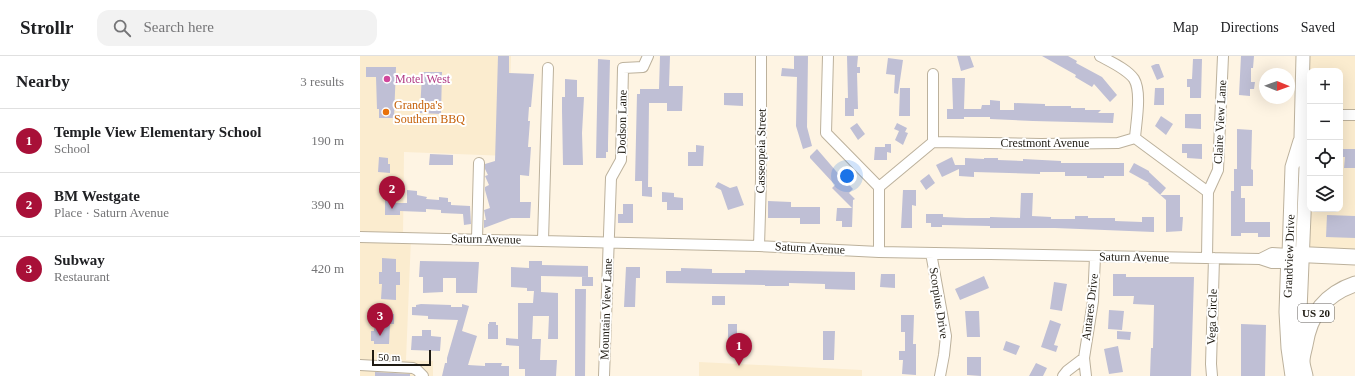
<!DOCTYPE html>
<meta charset="utf-8">
<style>
:root{--surface:#fff;--page:#f2f2f2;--text:#202124;--muted:#757577;--line:#e0e0e0;--accent:#a81038}
body{margin:0;font-family:"Times New Roman",serif;background:var(--page);color:var(--text)}
.controls{position:absolute;right:12px;top:12px;display:grid;overflow:hidden;border-radius:8px;box-shadow:0 4px 16px #0002}
.controls button{width:36px;height:36px;display:grid;place-items:center;padding:0;border:0;border-bottom:1px solid var(--line);background:var(--surface);color:var(--text);font:20px sans-serif}
.compass{position:absolute;left:899px;top:12px;width:36px;height:36px;border-radius:50%;background:var(--surface);box-shadow:0 4px 16px #0002;rotate:91deg}
.scale{position:absolute;left:12px;bottom:10px;width:59px;box-sizing:border-box;padding-left:4px;border:2px solid #1f1b13;border-top:0;font-size:11px;line-height:14px;white-space:nowrap;color:#1f1b13;-webkit-text-stroke:3px #fff;paint-order:stroke}
.you{position:absolute;left:487px;top:120px;width:14px;height:14px;margin:-10px;border:3px solid #fff;border-radius:50%;background:#1a73e8;box-shadow:0 0 0 6px #1a73e833}
.badge{display:grid;place-items:center;width:26px;height:26px;border-radius:50%;background:var(--accent);color:#fff;font-size:13px;font-weight:700}
.pin{position:absolute;translate:-50% -33px;filter:drop-shadow(0 1px 2px #0008)}
.pin::after{content:'';position:absolute;top:21px;width:14px;height:12px;background:inherit;clip-path:polygon(0 0,100% 0,50% 100%)}
.list{margin:0;padding:0;list-style:none}
h2{display:flex;justify-content:space-between;align-items:center;height:52px;margin:0;padding:0 16px;font-size:17px}
h2 small{font-size:13px;font-weight:400;color:var(--muted)}
.list li{display:grid;grid-template-columns:26px 1fr auto;gap:12px;align-items:center;box-sizing:border-box;height:64px;padding:0 16px;border-top:1px solid var(--line)}
.list b{display:block;font-size:15px;white-space:nowrap}
.list p{margin:0;font-size:13px;white-space:nowrap;color:var(--muted)}
.list em{font-size:13px;font-style:normal;color:var(--muted)}
.icon{flex:none;width:22px;height:22px;fill:none;stroke:currentColor;stroke-width:2;stroke-linecap:round;stroke-linejoin:round}
.map{position:relative;flex:none;width:995px;height:320px;overflow:hidden}
header{display:flex;align-items:center;gap:24px;box-sizing:border-box;height:56px;padding:0 20px;background:var(--surface);border-bottom:1px solid var(--line)}
header strong{font-size:19px}
nav{display:flex;gap:22px;margin-inline-start:auto;font-size:14px}
.search{width:280px;height:36px;background:var(--page);display:flex;align-items:center;gap:10px;box-sizing:border-box;padding:0 14px;border-radius:12px;color:var(--muted);font-size:15px}
main{display:flex}
aside{flex:1;background:var(--surface)}
.map>svg:first-child{display:block}
.built{fill:#fbeccf;fill-rule:evenodd}
.building{fill:#bfbfd5}
.lines{fill:none;stroke-linecap:round;stroke-linejoin:round}
.minor-casing{stroke:#bcb19c;stroke-width:12}
.major-casing{stroke:#bcb19c;stroke-width:15}
.highway-casing{stroke:#bcb19c;stroke-width:17}
.minor{stroke:#fff;stroke-width:10}
.major{stroke:#fff;stroke-width:13}
.highway{stroke:#fff;stroke-width:15}
.hotel-dot{fill:#d1479c;stroke:#fff;stroke-width:1.5}
.food-dot{fill:#e8710a;stroke:#fff;stroke-width:1.5}
.labels{text-anchor:middle;stroke-width:4;stroke-linejoin:round;paint-order:stroke}
.shield{fill:#fff;stroke:#625f5a;stroke-width:1}
.shield-label{font-size:11px;font-weight:bold;fill:#1f1b13}
.hotel-label{font-size:12px;fill:#b23c85;stroke:#fff;text-anchor:start}
.food-label{font-size:12px;fill:#c56008;stroke:#fff;text-anchor:start}
.street-label{font-size:12px;fill:#1f1b13;stroke:#fff}
</style>
<header>
<strong>Strollr</strong>
<div class="search"><svg class="icon" aria-label="search" viewBox="0 0 24 24"><circle cx="10" cy="10" r="6"/><path d="M15 15l6 6"/></svg>Search here</div>
<nav><a>Map</a><a>Directions</a><a>Saved</a></nav>
</header>
<main>
<aside>
<h2>Nearby<small>3 results</small></h2>
<ul class="list">
<li><span class="badge">1</span><div><b>Temple View Elementary School</b><p>School</p></div><em>190 m</em></li>
<li><span class="badge">2</span><div><b>BM Westgate</b><p>Place · Saturn Avenue</p></div><em>390 m</em></li>
<li><span class="badge">3</span><div><b>Subway</b><p>Restaurant</p></div><em>420 m</em></li>
</ul>
</aside>
<div class="map">
<svg width="995" height="320" viewBox="0 0 995 320">
<rect width="100%" height="100%" fill="#fef4e3"/>
<path class="built" d="M0,0h151l-3,100 -104,-4 -1,85 8,1 -5,122 27,1v15h-73z
M943,0h52v195l-52,-3zM950,15h30v138h-30z
M339,306l163,8v6h-163z"/>
<path class="building" d="M138,0h11v17l25,1 -3,33h-2l-1,14h2l-2,26h3l-2,29 -9,-1v27h11l-1,16h-19l-27,10v-8h2l-2,-10 6,-2 -5,-18v-3l4,-2 -4,-9 3,-1 -3,-6v-5l10,-3z
M300,0h10l-1,30h14l-1,25h-15v-8h-18l-1,84h4v10l-10,-1v-15h-7l2,-87h3v-5h19z
M434,0h14l-1,71 5,19 -9,3 -7,-23 1,-49 -16,-1 1,-8 12,1z
M487,0h11l-1,11h3v6h-3l1,36h-4v7h-9v-18h3z
M597,0h13l4,11 -13,4z
M682,0h26l9,5 -1,2 26,14 15,18 -7,7 -16,-18 -2,3 -17,-10 1,-2z
M881,0h13l-1,12h-2v14h4l-1,7h-4v7l-11,-1z
M528,2l15,2 -5,34 -4,-1 1,-18 -9,-1z
M238,3l12,1 -2,83v9h-2v6h-10z
M833,3h9l-1,39h-11v-11h-3v-8h5z
M796,8h3l5,13 -7,3 -6,-14z
M6,11h30l-2,51h-15v-9h-2l-1,-32h-10z
M62,16h20l-1,42 -21,-1z
M592,22h13l-1,31h17l1,-4h8v-5l10,1v9h14v-7l31,1v2h26v2h14v2h16l-3,3h16l-1,10 -80,-2 -43,-2v-2h-26v2h-17v-10h6z
M205,23l12,1v17h7l-2,36 1,32h-20l-1,-54v-14h3z
M540,32h10v28h-11z
M795,32h9v17h-10z
M364,37h19v13l-19,-1z
M825,58h16v15l-16,-1z
M801,60l12,8 -7,11 -11,-9z
M497,67l8,11 -7,6 -8,-12z
M537,67l10,5 -2,4 3,1 -5,12 -8,-5 4,-9 -5,-2z
M877,73l15,1 -1,39 2,1v16h-12v12h4v24h25v15h-12v-4h-17v3h-10v-45h3v-22h3z
M525,88h6v9l-4,-1v8h-13l1,-13h10z
M822,88h20v15l-15,-1v-5h-5z
M336,89l8,1 -1,20h-15v-14h8z
M457,93l25,29h1l10,11 -4,4 6,6 -2,1 -1,27h-10v-6h-6l1,-13h15l-20,-20 3,-3 -25,-27v-2z
M980,93h15v19h-11l1,-11h-5z
M70,98l23,1v10h-24z
M19,101l9,1v6h2v9l-12,-1z
M592,101l3,8h10v-7l19,1v-1h14v2l25,1v-2l38,2v2h63v13h-20v2h-17v-2h-22v-4h-25v2l-66,-2v5l-15,-1v-7l-17,8 -6,-12z
M774,107l15,8v1l17,16 -6,7h20v22h3l-1,14 -16,1v-32l-18,-16 1,-1 -20,-11z
M569,118l6,9 -9,7 -6,-9z
M358,126l12,6 7,-2 7,19 -16,5 -7,-20 -6,-3z
M47,134l10,1v4l10,2 -1,2 13,1v-3l9,1v4h3v3l19,1 1,18 -7,1 -1,-11 -22,-1v-3l-15,-1v3l-26,-1v4h-15v-16h6v4h16z
M543,134h13v16l-4,-1v23h-11z
M302,136l12,1v4l9,1v12h-16v-8h-5z
M661,137h12l-1,23 19,1v2h24v-3h13v2h27v3l27,1v-5h12v15l-99,-4h-65v-2l-48,-1v2h-11v-4h-5v-9h17v3l23,1h24v-1l30,1z
M408,145l23,1v5h29v17h-20v-6h-32z
M263,148h10v19h-15v-9h5z
M967,159l28,1v22l-29,-1z
M22,202l14,1v13h4v13h-4v15l-15,-1 1,-15h-3v-12h3z
M60,205l59,1 -2,31h-21v-15h-13v14l-20,1v-16h-4z
M169,205h13v4l46,1v11l-47,-1v16l17,1v46h-10l1,-23h-16l-1,23h9l-1,21h17l-1,16h-31v-7h-6v-23l-13,-1v-7l12,1v-36h15l1,-12h-7v-3l-16,-1v-20l18,1z
M266,211h14v11h-4l-1,29h-11z
M321,212l31,1v4h33v-3l110,2v18l-30,-1v-5l-36,-1v3h-24v-1l-99,-2v-12h15z
M521,218h14v14l-15,-1z
M753,218h13v3h68l-3,99h-41l1,-28h2l1,-43 -21,-1 1,-8h-21z
M624,220l5,12 -29,12 -5,-11z
M222,221h11v9h-11z
M694,226l13,2 -5,27 -12,-2z
M215,233h11l-1,87h-10z
M352,240h13v9h-13z
M61,248l30,1v2h11v-3l7,2 -7,25 15,5 -9,29 17,1v-3h17l-1,3h8v10h-67l3,-13h2v-5l11,-38 -30,-1v-3l-16,-1v-8h4v-2z
M749,254l15,1 -2,19 -14,-1z
M605,255h14l1,26h-13z
M19,257l15,1v10h-4l-1,20h-15v-3h-3v-10h3v-3h5z
M541,259h13l-1,29h3v31l-14,-1 1,-14h-4v-9h6v-19h-4z
M690,264l11,4 -7,21 4,1 -2,6 -15,-5z
M129,266h7v3h2v14h-10v-15h1z
M368,268h9v15h-9z
M881,268l25,1 -1,51h-24z
M62,274h9v6l10,1 -1,14 -29,-1 1,-14h10z
M463,275h12l-1,29h-11z
M757,275l14,1 -1,8 -13,-1z
M646,285l14,5 -4,9 -13,-5z
M758,290l5,26 -14,2 -5,-25z
M607,301h14v19l-14,-1z
M676,307l11,5 -4,8h-14z
M15,316l35,2v2h-35z"/>
<g class="lines">
<defs>
<path id="minor" d="M468,0l-2,77 53,54v65
M740,0c11,6 27,13 34,23 8,13 2,44 1,59
M980,59h15
M775,82l73,54
M573,86v-68
M519,131l54,-45 108,2 77,-1 17,-5
M0,181l399,9 120,6 381,7 12,4h17
M117,183l2,-76
M183,184l5,-172
M399,190l2,-67v-123
M571,197l15,83 -2,19 -4,21
M847,202l1,-66 10,-22 5,-114
M900,203l12,-6 17,1
M724,302l9,-57 2,-44
M0,309l53,3 4,2 6,6
M244,320l7,-198 10,-18 2,-92 20,-1 5,-11
M703,320l4,-5 17,-13 2,18
M852,320l-1,-12 3,-106"/>
<path id="major" d="M929,198l3,-87 8,-26
M941,294l-1,-39 6,-144 -5,-29 2,-82"/>
<path id="highway" d="M933,320l-4,-28 -2,-36 2,-58 66,3
M945,320c-1,-5 -3,-10 -3,-15 0,-5 2,-11 3,-16 5,-31 20,-51 50,-61"/>
</defs>
<use href="#minor" class="minor-casing"/>
<use href="#major" class="major-casing"/>
<use href="#highway" class="highway-casing"/>
<use href="#minor" class="minor"/>
<use href="#major" class="major"/>
<use href="#highway" class="highway"/>
</g>
<circle class="hotel-dot" cx="27" cy="23" r="4"/>
<circle class="food-dot" cx="26" cy="56" r="4"/>
<g class="labels">
<rect class="shield" x="938" y="248" width="36" height="18" rx="3"/>
<g class="shield-label">
<text x="956" y="261">US 20</text>
</g>
<g class="hotel-label">
<text x="35" y="27">Motel West</text>
</g>
<g class="food-label">
<text x="34" y="53">Grandpa's<tspan x="34" dy="14">Southern BBQ</tspan></text>
</g>
<g class="street-label">
<text transform="translate(262 66) rotate(-89)" y="4">Dodson Lane</text>
<text transform="translate(860 66) rotate(-87)" y="4">Claire View Lane</text>
<text x="685" y="91">Crestmont Avenue</text>
<text transform="translate(401 95) rotate(-89)" y="4">Casseopeia Street</text>
<text transform="translate(126 183) rotate(1)" y="4">Saturn Avenue</text>
<text transform="translate(450 192) rotate(3)" y="4">Saturn Avenue</text>
<text transform="translate(929 200) rotate(-88)" y="4">Grandview Drive</text>
<text transform="translate(774 201) rotate(1)" y="4">Saturn Avenue</text>
<text transform="translate(579 247) rotate(81)" y="4">Scorpius Drive</text>
<text transform="translate(730 251) rotate(-83)" y="4">Antares Drive</text>
<text transform="translate(246 253) rotate(-88)" y="4">Mountain View Lane</text>
<text transform="translate(852 261) rotate(-88)" y="4">Vega Circle</text>
</g>
</g>
</svg>
<div class="controls">
<button>+</button>
<button>−</button>
<button><svg class="icon" aria-label="locate" viewBox="0 0 24 24"><circle cx="12" cy="12" r="6"/><path d="M12 2v4M12 18v4M2 12h4M18 12h4"/></svg></button>
<button><svg class="icon" aria-label="layers" viewBox="0 0 24 24"><path d="M12 4l9 5-9 5-9-5zM3 14l9 5 9-5"/></svg></button>
</div>
<svg class="compass" viewBox="-18 -18 36 36"><path d="M0-13l5 13h-10z" fill="#e53935"/><path d="M0 13l5-13h-10z" fill="#757577"/></svg>
<div class="scale">50 m</div>
<div class="you"></div>
<div class="pin badge" style="left:379px;top:310px">1</div>
<div class="pin badge" style="left:32px;top:153px">2</div>
<div class="pin badge" style="left:20px;top:280px">3</div>
</div>
</main>
